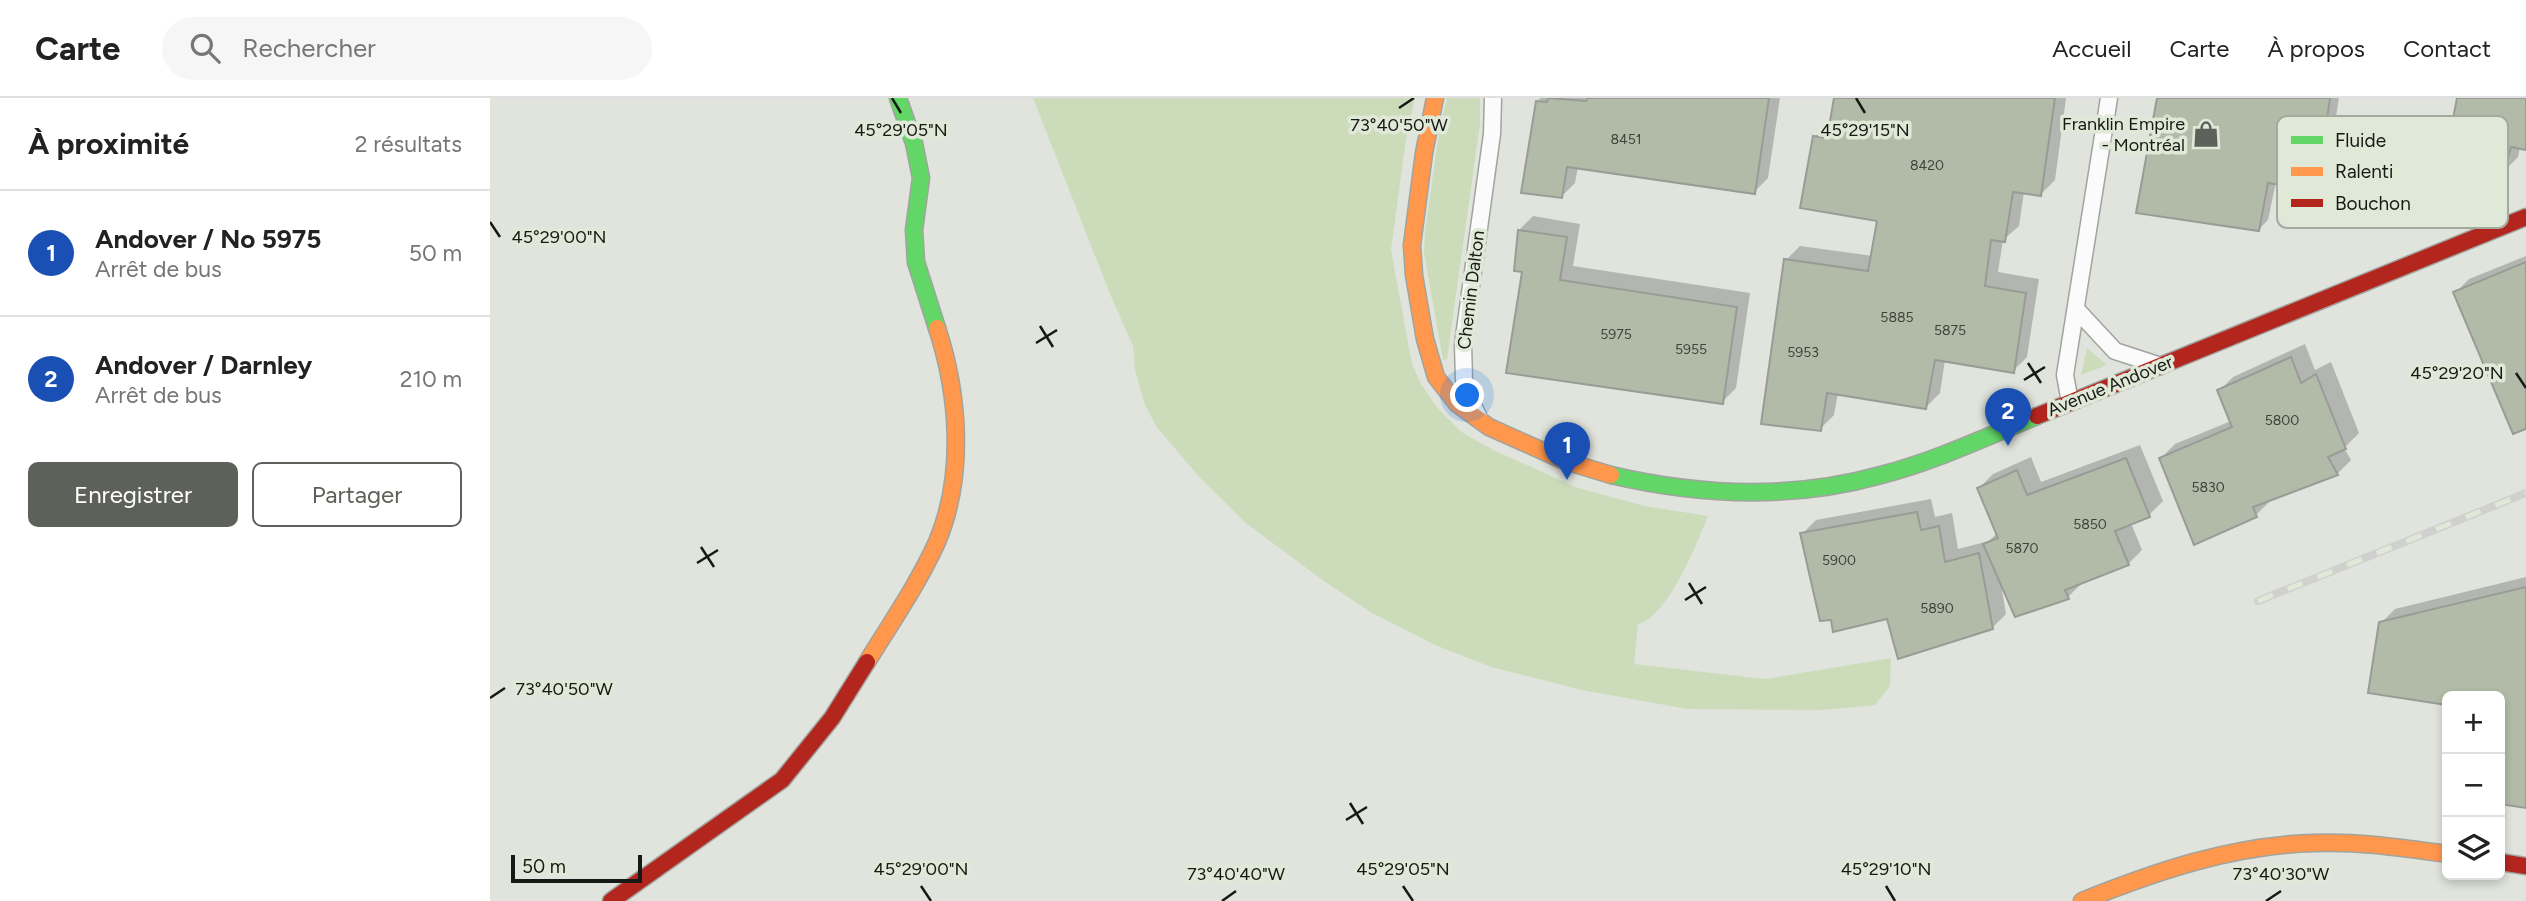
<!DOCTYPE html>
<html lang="fr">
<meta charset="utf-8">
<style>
:root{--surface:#fff;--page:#f6f6f6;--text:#222;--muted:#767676;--line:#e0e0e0;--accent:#5d615a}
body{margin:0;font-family:Figtree,sans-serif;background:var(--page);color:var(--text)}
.controls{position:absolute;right:21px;bottom:21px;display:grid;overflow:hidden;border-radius:10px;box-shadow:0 4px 10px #0003}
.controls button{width:63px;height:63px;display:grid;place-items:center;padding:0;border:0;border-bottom:2px solid var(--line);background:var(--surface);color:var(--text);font:35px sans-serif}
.scale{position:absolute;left:21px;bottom:18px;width:131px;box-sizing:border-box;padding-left:7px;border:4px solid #171a14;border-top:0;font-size:19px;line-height:24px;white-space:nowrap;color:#171a14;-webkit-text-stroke:5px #e0e8d8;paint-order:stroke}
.you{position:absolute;left:978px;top:298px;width:24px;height:24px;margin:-18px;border:5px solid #fff;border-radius:50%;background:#1a73e8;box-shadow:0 0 0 10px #1a73e833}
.badge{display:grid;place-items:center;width:46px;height:46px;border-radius:50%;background:var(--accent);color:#fff;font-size:23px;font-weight:700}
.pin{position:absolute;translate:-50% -58px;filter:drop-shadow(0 2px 4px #0008)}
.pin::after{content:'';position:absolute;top:37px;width:24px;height:21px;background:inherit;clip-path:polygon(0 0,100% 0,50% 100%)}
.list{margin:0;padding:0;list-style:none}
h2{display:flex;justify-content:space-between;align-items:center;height:91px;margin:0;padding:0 28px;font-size:30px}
h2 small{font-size:23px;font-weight:400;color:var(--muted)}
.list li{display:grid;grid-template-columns:46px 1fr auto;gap:21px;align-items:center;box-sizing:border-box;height:126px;padding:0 28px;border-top:2px solid var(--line)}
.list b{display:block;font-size:26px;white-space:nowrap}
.list p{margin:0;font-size:23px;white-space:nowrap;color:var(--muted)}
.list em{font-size:23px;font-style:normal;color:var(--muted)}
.actions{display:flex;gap:14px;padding:21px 28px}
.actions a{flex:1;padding:16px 0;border:2px solid var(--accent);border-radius:10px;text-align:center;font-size:24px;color:var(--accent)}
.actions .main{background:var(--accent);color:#fff}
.icon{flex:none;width:38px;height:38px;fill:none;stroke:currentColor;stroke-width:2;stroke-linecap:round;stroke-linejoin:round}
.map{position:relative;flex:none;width:2036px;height:803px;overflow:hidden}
header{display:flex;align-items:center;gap:42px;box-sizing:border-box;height:98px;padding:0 35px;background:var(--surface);border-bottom:2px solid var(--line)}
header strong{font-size:33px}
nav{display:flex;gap:38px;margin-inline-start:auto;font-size:24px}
.search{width:490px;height:63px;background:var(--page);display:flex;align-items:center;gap:18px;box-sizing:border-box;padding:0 24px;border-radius:38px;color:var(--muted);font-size:26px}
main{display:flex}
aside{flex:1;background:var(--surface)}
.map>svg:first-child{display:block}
.green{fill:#ccdcbb}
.shadow{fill:#0003}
.building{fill:#b2bba8;stroke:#999c96;stroke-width:2}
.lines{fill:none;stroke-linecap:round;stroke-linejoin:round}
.street-casing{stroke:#a1a49e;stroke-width:19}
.fast-casing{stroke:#a1a49e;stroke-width:19}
.slow-casing{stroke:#a1a49e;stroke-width:19}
.jam-casing{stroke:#a1a49e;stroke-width:19}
.street{stroke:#fafbfa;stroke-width:16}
.fast{stroke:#63d668;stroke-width:16}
.slow{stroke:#ff974d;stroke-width:16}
.jam{stroke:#b3261e;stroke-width:16}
.rail-casing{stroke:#d0d1cf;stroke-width:8}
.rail{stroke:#e0e8d8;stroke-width:5;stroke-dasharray:16;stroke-linecap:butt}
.ticks{fill:none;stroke:#171a14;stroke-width:2.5}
.labels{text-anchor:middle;stroke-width:7;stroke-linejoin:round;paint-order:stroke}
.number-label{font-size:14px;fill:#3e4239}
.poi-label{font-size:18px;fill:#171a14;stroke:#e0e8d8;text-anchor:end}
.street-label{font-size:18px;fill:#171a14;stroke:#e0e8d8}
.key{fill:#e0e8d8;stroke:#a4aa9d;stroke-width:2}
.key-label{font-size:19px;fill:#171a14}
.ticks-label{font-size:18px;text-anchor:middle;fill:#171a14;stroke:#e0e8d8;stroke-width:7;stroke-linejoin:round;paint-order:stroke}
</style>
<header>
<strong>Carte</strong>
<div class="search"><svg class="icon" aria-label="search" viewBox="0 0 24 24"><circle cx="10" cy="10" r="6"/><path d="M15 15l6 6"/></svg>Rechercher</div>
<nav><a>Accueil</a><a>Carte</a><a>À propos</a><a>Contact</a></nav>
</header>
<main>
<aside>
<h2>À proximité<small>2 résultats</small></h2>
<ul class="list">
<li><span class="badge" style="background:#1a4fb4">1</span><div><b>Andover / No 5975</b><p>Arrêt de bus</p></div><em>50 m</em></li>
<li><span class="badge" style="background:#1a4fb4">2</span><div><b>Andover / Darnley</b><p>Arrêt de bus</p></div><em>210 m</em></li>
</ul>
<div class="actions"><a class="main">Enregistrer</a><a>Partager</a></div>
</aside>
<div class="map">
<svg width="2036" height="803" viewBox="0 0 2036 803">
<rect width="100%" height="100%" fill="#e0e4dc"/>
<path class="green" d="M543,0h382l-9,41 -15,111 21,114 9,20 15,22 24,25 33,19 85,38 67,18 63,10c-11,27 -40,101 -70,108l-4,40 131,15 126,-21 -1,28 -15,19 -52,5 -136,-1 -105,-19 -91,-23 -56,-22 -63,-32 -48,-32 -77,-57 -47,-46 -44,-52 -11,-21 -10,-35 -2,-24 -23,-52z
M957,0h33v26l-33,235 -4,1 -19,-107 1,-22 14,-98z
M1597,250l20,17 -26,10z"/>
<path class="shadow" d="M1051,0h239l-12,80 -14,14 -176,-25 -3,16 -14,14 -24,-96z
M1346,0h230l-11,82 -14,14 -17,-2 -5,34 -16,14 -5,32 41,7 -12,78 -14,14 -68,-11 -5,33 -14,14 -88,-14 -4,22 -14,14 -34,-169 14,-14 73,10 6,-37 -64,-82 14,-14h2z
M1668,0h181l-13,81 -10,10 -40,-7 -8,38 -10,10z
M1969,0h67v51l-6,-2 -2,10 -14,14 -30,-28z
M1043,118l47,8 -7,42 177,27 -14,95 -14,14 -198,-131 -5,-41z
M2036,158v171l-71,-134 14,-14z
M1815,246l10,26 16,-8 28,71 -15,15 7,12 -14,14 -68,25 1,2 -14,14 -95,-57 14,-14 56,-23 -12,-30 14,-14z
M1650,347l23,56 -14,14 -18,8 11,27 -14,14 -46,19 -14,14 -67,-13 5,30 -14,14 -103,-11 -87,-83 14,-14 115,-21 4,18 17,-4 6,36 31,-8 9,-9 -19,-44 14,-14 38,-17 10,25z
M2036,479v229l-26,-4v-106h-53v8l-77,-13 11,-68 14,-14z"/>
<path class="building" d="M1058,0l38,3 2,-3h181l-14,96 -188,-27 -5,31 -41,-5 15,-92 11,1z
M1344,0h221l-14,98 -28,-4 -8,50 -14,-2 -6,46 41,7 -12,80 -79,-13 -9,49 -99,-16 -6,38 -60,-7 23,-165 84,12 9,-50 -77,-13 13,-72 14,2z
M1667,0h173l-13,93 -49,-8 -9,48 -123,-18z
M1967,0h69v52l-15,-3 -7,26 -37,-8 5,-21 -23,-4z
M1028,132l49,7 -7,43 177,27 -14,97 -217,-31 16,-101 -8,-1z
M2036,164v167l-13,5 -60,-142z
M1801,259l10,26 15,-9 30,75 -18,8 10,18 -85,32 4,10 -63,28 -35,-87 73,-31 -15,-37z
M1636,360l24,59 -35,14 14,34 -64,25 4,9 -54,18 -32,-73 15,-6 -21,-50 40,-18 10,25z
M1427,414l4,18 18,-4 6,36 34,-9 14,76 -95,30 -11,-40 -54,13 -2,-12 -11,1 -20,-88z
M2036,489v221l-26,-4v-108h-53v9l-79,-12 11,-71z"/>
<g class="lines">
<defs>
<path id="street" d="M1586,211l39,42 46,15
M1580,304l-5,-27 44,-277
M989,320l-9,-19 -6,-19 -1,-36 29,-210 1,-36"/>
<path id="fast" d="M408,0l16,45 7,35 -7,52 2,32 21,66
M1121,377c90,21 181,25 270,0 54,-14 105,-38 156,-59"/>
<path id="slow" d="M945,0l-11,55 -12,92 2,30 11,64 11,38 21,27 32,23 76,34 46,14
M377,564c24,-39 51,-78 70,-120 28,-66 22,-147 0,-214
M1592,803c75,-30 151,-56 232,-58 45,-2 89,5 133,11"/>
<path id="jam" d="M1547,318l489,-199
M2010,764l26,4
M121,803l171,-121 50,-62 35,-56"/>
</defs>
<use href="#street" class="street-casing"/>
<use href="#fast" class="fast-casing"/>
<use href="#slow" class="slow-casing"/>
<use href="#jam" class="jam-casing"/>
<use href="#street" class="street"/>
<use href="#fast" class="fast"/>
<use href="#slow" class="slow"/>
<use href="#jam" class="jam"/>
<defs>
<path id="rail" d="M1768,503l268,-108"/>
</defs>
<use href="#rail" class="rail-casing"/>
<use href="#rail" class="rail"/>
</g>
<path class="ticks" d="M402,0l9,15M1366,0l9,15M909,10l15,-10M0,124l10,15M550,228l13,21M546,245l21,-13M1538,265l13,20M2026,275l10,15M1534,282l21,-13M211,449l13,20M207,465l21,-13M1199,485l13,21M1195,502l21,-13M0,600l15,-10M860,705l13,21M856,722l21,-13M431,788l10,15M913,788l10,15M1396,788l9,15M732,803l14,-10M1776,803l15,-10"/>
<defs>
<symbol id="shop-bare" viewBox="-9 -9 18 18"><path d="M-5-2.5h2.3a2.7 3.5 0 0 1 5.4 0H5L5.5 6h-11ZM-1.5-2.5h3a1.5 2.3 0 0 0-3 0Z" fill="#5d615a" stroke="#e0e8d8" stroke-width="2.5" paint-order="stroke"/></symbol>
</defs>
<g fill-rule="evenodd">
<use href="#shop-bare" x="1697" y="17" width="38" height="38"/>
</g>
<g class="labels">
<g class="number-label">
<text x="1136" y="46">8451</text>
<text x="1437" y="72">8420</text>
<text x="1407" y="224">5885</text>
<text x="1460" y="237">5875</text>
<text x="1126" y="241">5975</text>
<text x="1201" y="256">5955</text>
<text x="1313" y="259">5953</text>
<text x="1792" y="327">5800</text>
<text x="1718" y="394">5830</text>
<text x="1600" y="431">5850</text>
<text x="1532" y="455">5870</text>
<text x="1349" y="467">5900</text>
<text x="1447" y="515">5890</text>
</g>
<g class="poi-label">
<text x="1695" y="32">Franklin Empire<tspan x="1695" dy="21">- Montréal</tspan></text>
</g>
<g class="street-label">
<text transform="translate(981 192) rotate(-83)" y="6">Chemin Dalton</text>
<text transform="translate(1620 288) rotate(-22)" y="6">Avenue Andover</text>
</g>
</g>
<rect x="1787" y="18" width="231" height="112" rx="10" class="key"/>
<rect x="1801" y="38" width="32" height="8" fill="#63d668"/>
<rect x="1801" y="69" width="32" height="9" fill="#ff974d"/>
<rect x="1801" y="101" width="32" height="8" fill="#b3261e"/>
<g class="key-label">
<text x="1845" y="49">Fluide</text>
<text x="1845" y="80">Ralenti</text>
<text x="1845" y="112">Bouchon</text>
</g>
<g class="ticks-label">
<text x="909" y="33">73°40'50"W</text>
<text x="411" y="38">45°29'05"N</text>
<text x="1375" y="38">45°29'15"N</text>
<text x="69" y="145">45°29'00"N</text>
<text x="1967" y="281">45°29'20"N</text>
<text x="74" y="597">73°40'50"W</text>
<text x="431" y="777">45°29'00"N</text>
<text x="913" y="777">45°29'05"N</text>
<text x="1396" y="777">45°29'10"N</text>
<text x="746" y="782">73°40'40"W</text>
<text x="1791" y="782">73°40'30"W</text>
</g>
</svg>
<div class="controls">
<button>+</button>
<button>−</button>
<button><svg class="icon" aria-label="layers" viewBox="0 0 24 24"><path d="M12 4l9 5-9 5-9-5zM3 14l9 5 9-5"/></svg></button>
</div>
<div class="scale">50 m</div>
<div class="you"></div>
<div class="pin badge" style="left:1077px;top:382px;background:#1a4fb4">1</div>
<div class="pin badge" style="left:1518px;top:348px;background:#1a4fb4">2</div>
</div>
</main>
